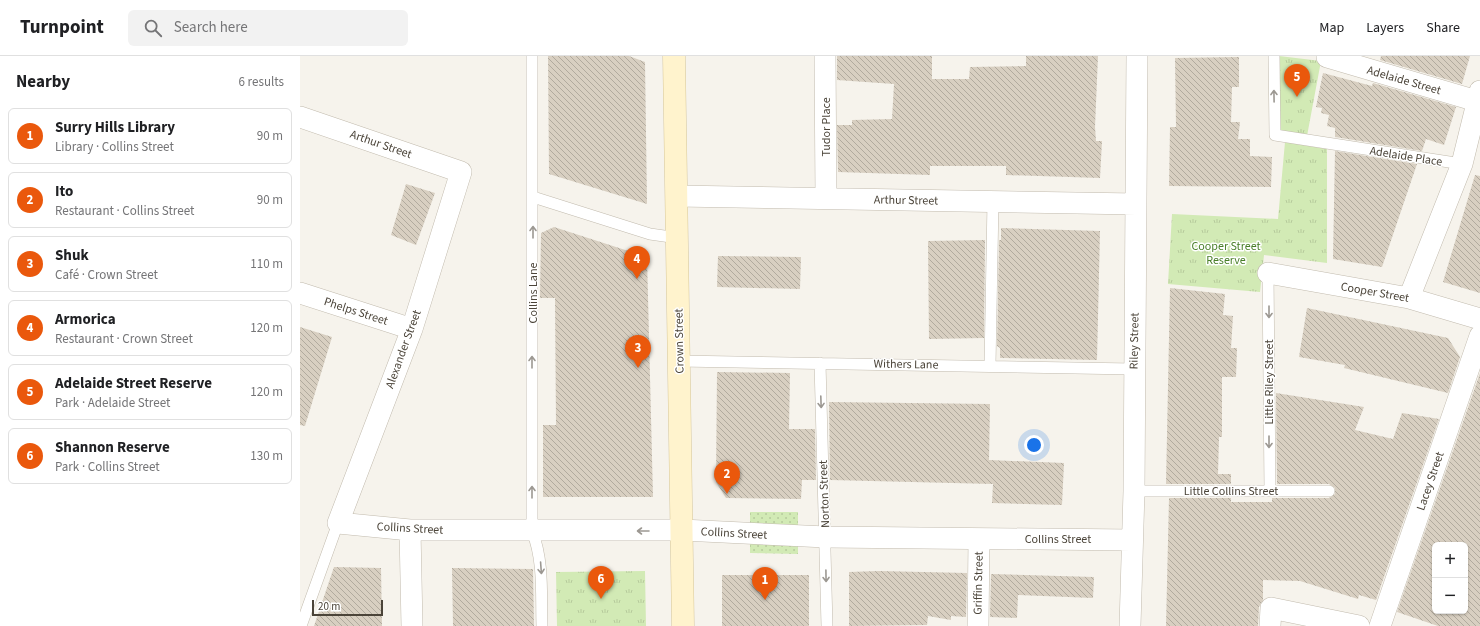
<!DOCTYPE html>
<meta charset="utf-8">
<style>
:root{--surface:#fff;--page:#f2f2f2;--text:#202124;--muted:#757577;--line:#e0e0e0;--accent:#ea580c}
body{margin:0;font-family:"Source Sans 3",sans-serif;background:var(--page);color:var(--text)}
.controls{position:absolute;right:12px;bottom:12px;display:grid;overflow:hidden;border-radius:6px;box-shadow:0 1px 3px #0004}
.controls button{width:36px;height:36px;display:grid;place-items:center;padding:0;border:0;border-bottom:1px solid var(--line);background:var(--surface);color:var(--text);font:20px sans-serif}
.scale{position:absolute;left:12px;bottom:10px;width:71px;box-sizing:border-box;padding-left:4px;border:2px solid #4b4439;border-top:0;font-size:11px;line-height:14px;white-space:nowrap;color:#4b4439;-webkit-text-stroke:3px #fff;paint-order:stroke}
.you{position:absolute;left:734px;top:389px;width:14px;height:14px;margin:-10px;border:3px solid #fff;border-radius:50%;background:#1a73e8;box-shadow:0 0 0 6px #1a73e833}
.badge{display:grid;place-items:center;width:26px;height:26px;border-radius:50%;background:var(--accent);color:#fff;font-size:13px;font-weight:700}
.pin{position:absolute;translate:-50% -33px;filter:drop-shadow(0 1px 2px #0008)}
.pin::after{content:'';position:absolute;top:21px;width:14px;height:12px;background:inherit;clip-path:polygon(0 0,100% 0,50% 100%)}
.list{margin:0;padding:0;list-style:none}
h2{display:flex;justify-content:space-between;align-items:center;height:52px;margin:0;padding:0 16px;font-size:17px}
h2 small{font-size:13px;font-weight:400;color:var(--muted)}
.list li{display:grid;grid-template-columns:26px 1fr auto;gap:12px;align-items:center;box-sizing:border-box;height:56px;margin:0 8px 8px;padding:0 8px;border:1px solid var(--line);border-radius:6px}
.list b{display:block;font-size:15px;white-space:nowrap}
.list p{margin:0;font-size:13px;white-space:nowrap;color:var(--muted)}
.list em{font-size:13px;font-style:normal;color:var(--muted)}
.icon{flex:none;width:22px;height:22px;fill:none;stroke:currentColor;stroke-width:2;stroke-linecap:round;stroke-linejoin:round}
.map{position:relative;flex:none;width:1180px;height:570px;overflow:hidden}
header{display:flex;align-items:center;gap:24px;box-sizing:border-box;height:56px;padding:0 20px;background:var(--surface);border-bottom:1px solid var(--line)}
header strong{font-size:19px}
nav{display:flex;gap:22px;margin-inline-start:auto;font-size:14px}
.search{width:280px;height:36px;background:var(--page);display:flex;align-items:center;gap:10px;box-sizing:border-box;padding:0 14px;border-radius:6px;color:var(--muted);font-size:15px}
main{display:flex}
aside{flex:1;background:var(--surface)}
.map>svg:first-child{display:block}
.grass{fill:url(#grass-dots)}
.park{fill:url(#park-tufts)}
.building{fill:url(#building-back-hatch);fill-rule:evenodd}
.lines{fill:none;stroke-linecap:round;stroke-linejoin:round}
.lane-casing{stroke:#c2bbae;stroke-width:12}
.street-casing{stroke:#c2bbae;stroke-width:22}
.secondary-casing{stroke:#d6c79b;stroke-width:23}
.lane{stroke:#fff;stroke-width:11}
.street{stroke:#fff;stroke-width:21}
.secondary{stroke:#fff3cd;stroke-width:22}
.oneway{stroke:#9c9892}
.labels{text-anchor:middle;stroke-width:3;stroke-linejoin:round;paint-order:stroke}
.street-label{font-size:12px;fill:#4b4439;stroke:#fff}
.park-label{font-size:12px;fill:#4a7f2a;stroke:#fff}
</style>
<header>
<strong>Turnpoint</strong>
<div class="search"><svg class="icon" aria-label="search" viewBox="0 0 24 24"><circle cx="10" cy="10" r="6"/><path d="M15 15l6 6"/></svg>Search here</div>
<nav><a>Map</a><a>Layers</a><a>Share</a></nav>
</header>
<main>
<aside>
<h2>Nearby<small>6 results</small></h2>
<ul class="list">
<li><span class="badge">1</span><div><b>Surry Hills Library</b><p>Library · Collins Street</p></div><em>90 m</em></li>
<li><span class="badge">2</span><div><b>Ito</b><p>Restaurant · Collins Street</p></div><em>90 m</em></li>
<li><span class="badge">3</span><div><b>Shuk</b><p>Café · Crown Street</p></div><em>110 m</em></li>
<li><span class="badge">4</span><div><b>Armorica</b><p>Restaurant · Crown Street</p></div><em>120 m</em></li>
<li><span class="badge">5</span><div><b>Adelaide Street Reserve</b><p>Park · Adelaide Street</p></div><em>120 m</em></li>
<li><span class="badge">6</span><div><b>Shannon Reserve</b><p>Park · Collins Street</p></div><em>130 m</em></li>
</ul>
</aside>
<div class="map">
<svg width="1180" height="570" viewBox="0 0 1180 570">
<defs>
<pattern id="grass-dots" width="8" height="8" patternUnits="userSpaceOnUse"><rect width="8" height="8" fill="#d2eab5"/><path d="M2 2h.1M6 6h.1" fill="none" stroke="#b6ca9c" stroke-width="1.8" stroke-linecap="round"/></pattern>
<pattern id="park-tufts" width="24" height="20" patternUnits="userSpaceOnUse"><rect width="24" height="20" fill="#d2eab5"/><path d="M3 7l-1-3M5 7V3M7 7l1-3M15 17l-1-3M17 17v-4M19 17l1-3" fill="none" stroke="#b6ca9c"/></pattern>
<pattern id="building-back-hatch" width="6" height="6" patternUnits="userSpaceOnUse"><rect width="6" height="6" fill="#d8cfc1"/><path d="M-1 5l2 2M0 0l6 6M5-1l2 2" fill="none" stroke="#b1aa9e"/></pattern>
</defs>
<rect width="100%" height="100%" fill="#f6f3ec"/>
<path class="grass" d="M450,456h48v42l-48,-1z"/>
<path class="park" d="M979,0l42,5 -14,75 -28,-4z
M985,86l42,7v114l-63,-8 -4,37 -92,-8 4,-70 106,5z
M345,515l1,55h-89l-1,-54z"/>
<path class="building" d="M248,0h81l16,6 2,142 -98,-30z
M537,0h95v23h37l1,-12 56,-1v-10h72l-3,71 1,14h6l-2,37 -94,-3v-9h-76v9l-92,-3 -1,-47h15v-5l40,-1 2,-35 -57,-4z
M1081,0h89l-8,28 -82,-24z
M939,1v30h-7l-1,35h9l-2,17h12v17l22,1 -1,30 -102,-1 1,-59h6l-1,-69z
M1023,17l49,13 1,-3 83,24 -12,38 -18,-6 -4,12 -87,-14v-9l-8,-2 2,-11 -8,-2 1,-5 -6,-1z
M1035,95l82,13 -35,103 -49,-8z
M1175,119l5,1v117l-37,-11z
M106,128l29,9 -19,52 -25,-10z
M254,171l93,30 6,240h-110v-72h13l-1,-127h-15l1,-65z
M701,172l99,3 -3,129 -97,-2v-10l-3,-2 2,-106h2z
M685,184l-1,98 -55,1 -1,-98z
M418,200l83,1 -1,32 -83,-2z
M870,232l55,6 -2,21 10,1 -2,32h6l-1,29h-14v60h-3l-1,37h13v10h-65z
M1007,252l141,30 12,19 -12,36 -104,-25 1,-3 -46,-8z
M0,271l32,10 -27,89 -5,-1z
M417,316l73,1 -1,56h26l1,51h-14l-1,19 -75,-1 -10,-16z
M1180,317v253h-42l-41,-14zM1135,489h30v66h-30z
M976,337l88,14 -9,23 38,9 9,-26 37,6 -63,181 -17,-5 -1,4 -58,-18 -37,-1v20l-4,7 -1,19h-92l3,-128h62v4h41v-4h57l6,-4v-6l-6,-4h-52z
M529,346l161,2 -1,56 75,3 -2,42 -70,-2 1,-19 -163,-4z
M34,511l47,1 1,58h-68z
M152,512l81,1 1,57h-81z
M579,515l88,2 -1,44 -15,-1v4l-23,-4 -1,9 -78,1v-54z
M691,518l103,3 -1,21 -75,-3 -1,23 -27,-1z
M422,519h87v51h-87z"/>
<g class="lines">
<defs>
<path id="lane" d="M232,0v475c12,30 9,63 10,95
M974,0l1,79 187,29
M233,141l117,37 28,4
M968,217l2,218
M379,305l454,8
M520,307l7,263
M690,310l3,-165
M834,435h195
M1,570l37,-103"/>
<path id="street" d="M525,0l1,142
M1027,1l153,45
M0,61l161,55 -49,157 -74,194 72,7h272l144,7 305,3
M377,140l459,8
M968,217l141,25 71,21
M0,237l112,36
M1109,242l53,-134 18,-73
M110,474l2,96
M678,570l1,-86
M830,570l4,-135 3,-435
M970,570l1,-18 88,18
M1080,570l100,-290"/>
<path id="secondary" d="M374,0l9,570"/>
</defs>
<use href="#lane" class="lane-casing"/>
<use href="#street" class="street-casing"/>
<use href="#secondary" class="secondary-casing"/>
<use href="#lane" class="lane"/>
<use href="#street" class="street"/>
<use href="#secondary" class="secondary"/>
</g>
<defs><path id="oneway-shaft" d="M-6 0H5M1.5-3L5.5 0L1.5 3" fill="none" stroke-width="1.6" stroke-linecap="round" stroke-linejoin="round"/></defs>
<g class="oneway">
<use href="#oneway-shaft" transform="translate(974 40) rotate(-91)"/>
<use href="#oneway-shaft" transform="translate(233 176) rotate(-90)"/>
<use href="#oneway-shaft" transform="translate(969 256) rotate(90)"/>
<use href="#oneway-shaft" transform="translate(232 306) rotate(-90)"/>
<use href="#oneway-shaft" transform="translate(521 346) rotate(88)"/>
<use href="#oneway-shaft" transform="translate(969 386) rotate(90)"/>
<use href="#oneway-shaft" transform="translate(232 436) rotate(-90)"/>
<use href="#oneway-shaft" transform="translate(343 475) rotate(180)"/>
<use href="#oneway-shaft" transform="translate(241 512) rotate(86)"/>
<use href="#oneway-shaft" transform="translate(526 520) rotate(89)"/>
</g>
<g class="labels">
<g class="street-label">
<text transform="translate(1104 24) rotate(16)" y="4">Adelaide Street</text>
<text transform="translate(526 71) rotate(-90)" y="4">Tudor Place</text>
<text transform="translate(81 88) rotate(19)" y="4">Arthur Street</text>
<text transform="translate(1106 100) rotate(9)" y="4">Adelaide Place</text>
<text transform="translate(606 144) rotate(1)" y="4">Arthur Street</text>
<text transform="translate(1075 236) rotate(10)" y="4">Cooper Street</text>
<text transform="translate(233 237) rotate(-90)" y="4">Collins Lane</text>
<text transform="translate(56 255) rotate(18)" y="4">Phelps Street</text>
<text transform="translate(379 285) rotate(-91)" y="4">Crown Street</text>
<text transform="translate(834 285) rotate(-89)" y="4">Riley Street</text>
<text transform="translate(103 293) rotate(-70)" y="4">Alexander Street</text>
<text transform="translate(606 308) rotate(1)" y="4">Withers Lane</text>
<text transform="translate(969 326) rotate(-90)" y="4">Little Riley Street</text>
<text transform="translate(1130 425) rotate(-71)" y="4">Lacey Street</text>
<text x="931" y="439">Little Collins Street</text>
<text transform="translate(524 438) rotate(-92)" y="4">Norton Street</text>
<text transform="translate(110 472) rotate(3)" y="4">Collins Street</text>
<text transform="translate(434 477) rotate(3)" y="4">Collins Street</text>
<text x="758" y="487">Collins Street</text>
<text transform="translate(678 527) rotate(-89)" y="4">Griffin Street</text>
</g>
<g class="park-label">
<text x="926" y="194">Cooper Street<tspan x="926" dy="14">Reserve</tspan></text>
</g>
</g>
</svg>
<div class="controls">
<button>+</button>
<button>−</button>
</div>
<div class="scale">20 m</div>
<div class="you"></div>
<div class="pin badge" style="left:465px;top:544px">1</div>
<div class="pin badge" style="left:427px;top:438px">2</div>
<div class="pin badge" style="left:338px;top:312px">3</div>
<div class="pin badge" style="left:337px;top:223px">4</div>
<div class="pin badge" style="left:997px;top:41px">5</div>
<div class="pin badge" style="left:301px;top:543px">6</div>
</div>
</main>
